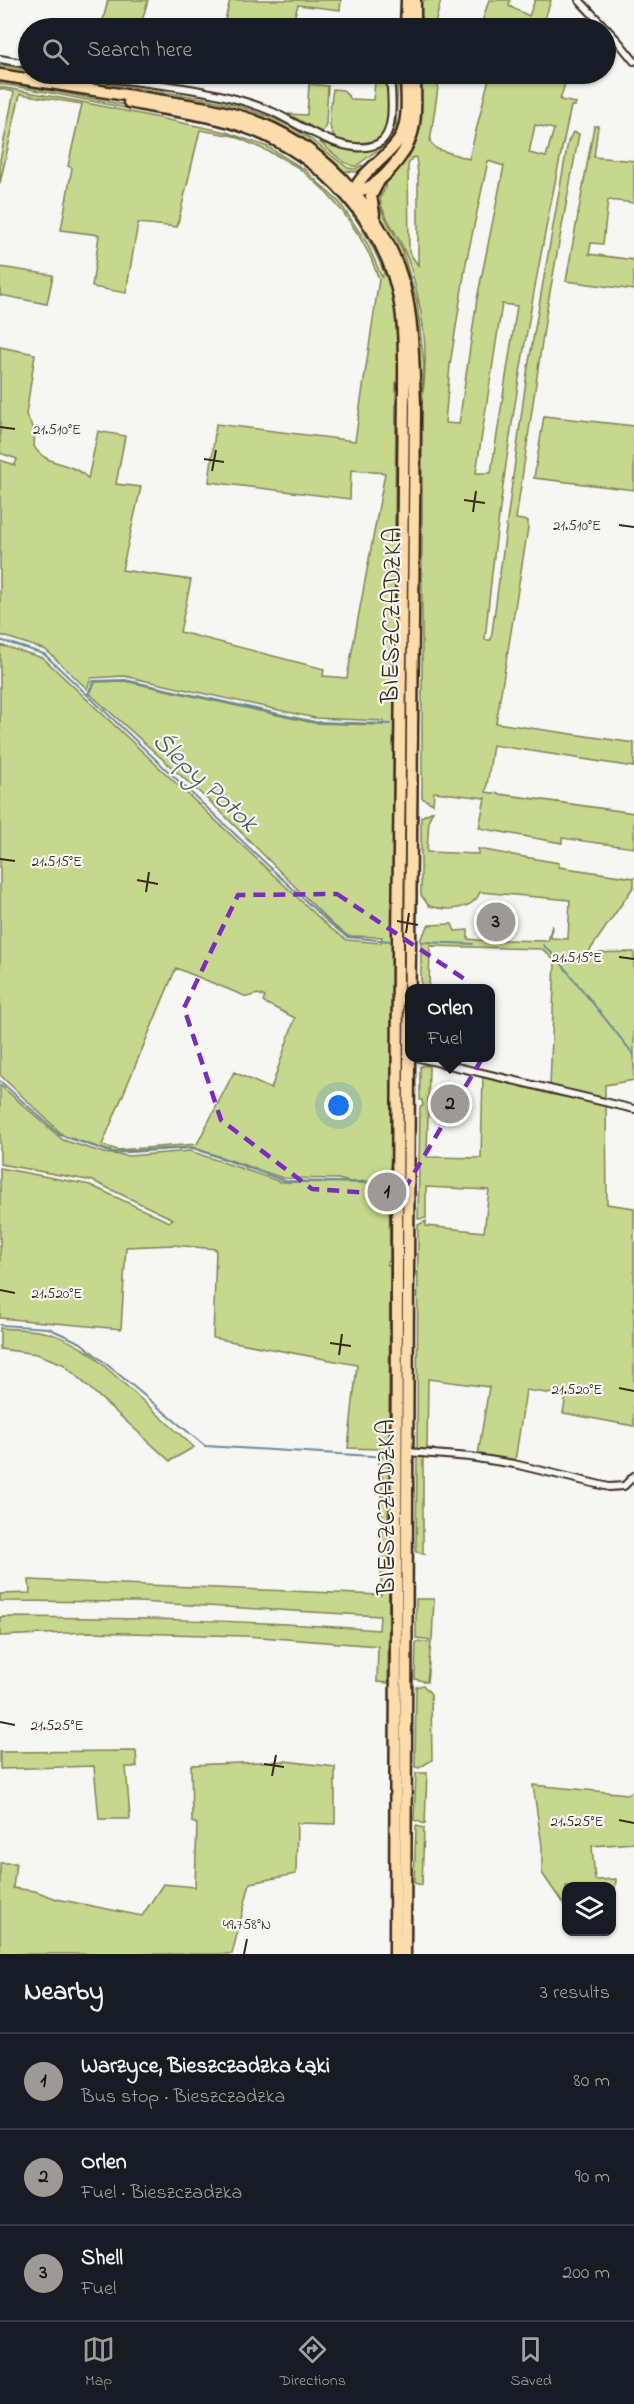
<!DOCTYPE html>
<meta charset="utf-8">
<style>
:root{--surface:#171b24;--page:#242831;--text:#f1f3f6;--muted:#9ea1a6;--line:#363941;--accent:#9f9995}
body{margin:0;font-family:"Indie Flower",sans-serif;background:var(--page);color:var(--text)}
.controls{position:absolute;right:18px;bottom:18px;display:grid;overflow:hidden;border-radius:12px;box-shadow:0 2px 4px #0004}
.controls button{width:54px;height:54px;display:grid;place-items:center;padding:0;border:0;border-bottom:2px solid var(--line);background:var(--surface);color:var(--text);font:30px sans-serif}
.you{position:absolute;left:339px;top:1106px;width:21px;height:21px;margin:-15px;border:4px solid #fff;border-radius:50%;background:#1a73e8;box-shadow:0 0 0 9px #1a73e833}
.badge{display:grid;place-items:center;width:39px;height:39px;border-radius:50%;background:var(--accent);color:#111;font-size:20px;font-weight:700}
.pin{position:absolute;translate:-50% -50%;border:3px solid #fff;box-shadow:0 2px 6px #0006}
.popup{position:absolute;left:405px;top:984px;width:90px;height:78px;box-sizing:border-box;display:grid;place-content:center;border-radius:12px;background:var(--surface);filter:drop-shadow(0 2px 4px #0005);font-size:20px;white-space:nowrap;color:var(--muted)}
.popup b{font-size:22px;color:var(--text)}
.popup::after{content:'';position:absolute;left:50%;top:100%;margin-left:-12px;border:12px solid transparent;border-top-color:var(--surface)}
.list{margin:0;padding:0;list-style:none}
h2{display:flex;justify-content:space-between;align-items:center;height:78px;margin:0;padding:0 24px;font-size:26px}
h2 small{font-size:20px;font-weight:400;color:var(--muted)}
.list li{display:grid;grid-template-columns:39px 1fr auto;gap:18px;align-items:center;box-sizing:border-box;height:96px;padding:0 24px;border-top:2px solid var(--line)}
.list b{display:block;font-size:22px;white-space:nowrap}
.list p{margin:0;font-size:20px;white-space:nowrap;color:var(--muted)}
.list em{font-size:20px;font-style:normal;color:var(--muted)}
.icon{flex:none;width:33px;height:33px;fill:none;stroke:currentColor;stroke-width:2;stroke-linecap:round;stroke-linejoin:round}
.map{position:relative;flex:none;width:634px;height:1954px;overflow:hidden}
.search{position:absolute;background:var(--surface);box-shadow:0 2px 4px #0004;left:18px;right:18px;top:18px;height:66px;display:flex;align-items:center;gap:15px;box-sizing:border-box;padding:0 21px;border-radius:33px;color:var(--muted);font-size:22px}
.sheet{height:366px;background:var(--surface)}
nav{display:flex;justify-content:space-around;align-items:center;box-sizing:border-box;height:84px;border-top:2px solid var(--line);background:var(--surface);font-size:16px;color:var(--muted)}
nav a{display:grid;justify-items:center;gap:3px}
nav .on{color:var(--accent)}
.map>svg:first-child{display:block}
.green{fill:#c6d88d;stroke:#808156;stroke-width:1.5;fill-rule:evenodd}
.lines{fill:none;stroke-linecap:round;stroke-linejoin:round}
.stream{stroke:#678a97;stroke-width:2}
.minor-casing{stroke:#3b2a1e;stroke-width:10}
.primary-casing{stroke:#3b2a1e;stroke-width:15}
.minor{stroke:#f6f6f2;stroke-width:6}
.primary{stroke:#fddcac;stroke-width:10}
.marked{fill:none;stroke:#7b2cbf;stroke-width:4.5;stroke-dasharray:12 8;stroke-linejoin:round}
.ticks{fill:none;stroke:#3b2a1e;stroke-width:2}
.labels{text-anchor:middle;stroke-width:4.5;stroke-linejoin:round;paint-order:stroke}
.street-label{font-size:26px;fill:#3b2a1e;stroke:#f6f6f2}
.water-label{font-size:27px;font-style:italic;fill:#515a5a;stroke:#f6f6f2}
.ticks-label{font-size:15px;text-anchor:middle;fill:#3b2a1e;stroke:#f6f6f2;stroke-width:4.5;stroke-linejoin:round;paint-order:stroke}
</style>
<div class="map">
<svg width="634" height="1954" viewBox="0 0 634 1954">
<rect width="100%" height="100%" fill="#f6f6f2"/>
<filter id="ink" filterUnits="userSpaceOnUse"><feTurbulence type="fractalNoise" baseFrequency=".0167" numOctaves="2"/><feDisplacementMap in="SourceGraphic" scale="12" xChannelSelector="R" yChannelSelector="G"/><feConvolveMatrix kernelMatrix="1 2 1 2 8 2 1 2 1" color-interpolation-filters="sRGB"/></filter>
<g filter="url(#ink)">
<path class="green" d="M108,0h40l-8,28h-39z
M230,0h111l-1,10 -42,-5 -7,23h-68z
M421,0h20l-7,28h-14z
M489,0h21l-1,6 20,10 6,-16h16l-9,28h-62z
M0,65l28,5v4h20l155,24 32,7 33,11 22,10 22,14 36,28 7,1 7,-4 2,3 -8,4 -12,-1 -27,-23 -31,-19 -52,-21 -56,-11 -59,-7 -119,-21z
M376,74h11c1,44 12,81 -51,65 -11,-11 -5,-35 -3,-50l10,1 8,9 22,1z
M394,74h4l-2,56 -13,16 -27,20h-3l-9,-4 -25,-20c11,5 24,5 37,6 51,5 39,-39 38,-74z
M420,74h20l-10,68 7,7 32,10 21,-85h65l12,3 -7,23 16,3 -1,3h-4c-38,176 -69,354 -86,534h6l36,-267 41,-231 5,-10 6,2 -32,174 -31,211 12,2v7l-32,195 138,20v24l-141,-22 -7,47 148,21v35l-72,-10v5l-83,-15 6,-30 -51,-6 -1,12 -11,-6v-399c6,-36 3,-74 -6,-110 -3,-16 -9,-33 -16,-48 -6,-12 -16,-24 -19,-37 -2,-7 2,-11 5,-17l-2,-4c40,-38 36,-58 36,-109zM535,125l19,4 -8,28 -17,-4zM416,157l2,18v90l-9,-13 -1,-87 4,-7zM488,161l16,5 -27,133 -18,125 -14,-1 5,-58 16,-102zM502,304l15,2 -26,167h-15z
M0,81c49,9 98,19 147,28 35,8 72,11 106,24 73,28 130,98 143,175 9,50 3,104 3,154 -1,68 -2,136 -3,204l2,-283h-2l-2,283 -3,5 3,3 -3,485 -4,34h2l1,67 -3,4 3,2 -2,286 -1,1 2,3 -1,127 -11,-1 1,-36 -132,-10 -158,-4 -88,4v-19c127,1 252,3 379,13l1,-14 -242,-14 -138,-1v-7l30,-1 -1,-13 352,15 1,-131h-3l1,-15 -32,-1 9,-83 -144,-27 3,-89 -43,-4 -47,2 -5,82 -121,-11v-150l90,17 79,37 4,-3 -80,-38 -93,-17v-79l63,55 41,13 25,3 61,-5 91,31 99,1 -1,-2 -29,1 -12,-3 -55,-1 -91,-31 -79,5 -49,-16 -64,-61v-430l43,13 287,270 17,12 34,3 1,-6 -34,-1 -16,-12 -114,-115 -128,-115 5,-12 30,-1 189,42 69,2 1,-4 -69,-3 -191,-42 -33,2 -4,11 -41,-39 -46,-15v-175l15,5 2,-6 -17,-6v-106l35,7 -9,61 9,16 -1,15c11,21 40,15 54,33l10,-48 27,5 -9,48 25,3 -19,83 69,10 -11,52 144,37 -1,7 24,2 38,-205 -34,-3 -1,29 -141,-17 7,-58 139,17 24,-162 -9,-23 -12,-22 -15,-22 -21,-24 -23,-20 -23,-13 -42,-19 -34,-6 -23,97 -39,-4 -12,70 -34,-6 7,-52 -38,-5 11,-62 -4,-2 14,-62 -62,-10 -20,89v-23l14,-68 -14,-3v-2l82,15 144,30 42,15 36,22 36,34 27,40 15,34 2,-4c-26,-67 -79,-124 -150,-144 -27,-7 -54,-10 -81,-15 -51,-11 -102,-22 -153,-30zM176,968l71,29 11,-3 7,3 -2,5 32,16 -24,71 -37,-17 -37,72 -79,6 -16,-5z
M309,84l19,2 -2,38 -2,6 -3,2 -33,-18 19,1z
M594,126h4l-4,31 40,4v42l-26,-3 -5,44 -12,-1 -2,11 45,6v30l-68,-9z
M381,187l1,2 -4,11 2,7 22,42 15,52 7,63 -4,60 -5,-115 -15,-54 -23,-44 -2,-14z
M0,267l53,8 -6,29 -47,-9z
M544,416l90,10v64l-100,-12z
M433,811l-4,8 -2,33 51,2v-5l81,14v4l75,11v8l-46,67 46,-1v128l-29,5v13l-55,-12 5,-125 -13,-12 -112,-3 -1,42h-8v-50l8,-13 23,-1 3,7 13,-1v9l29,3 1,-2 50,1 4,-16 -1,13 17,1 2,-39 -90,-8c-7,19 -34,19 -51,14l-8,-11v-78z
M424,1065l5,1 -2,91 54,1 2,-83 66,19 57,11 1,99 27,4v218l-71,-13 3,-17 -40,-6 -11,71 -37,-6 11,-68 -61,-8 -1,69 7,1v2l-17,-2 1,-224 8,-4v5l58,6 5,-42 -63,-3v31l-8,1 2,-112 3,-1 -1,-6h-2v-33z
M0,1328c42,2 53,2 90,25l104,94 -24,14 -107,-97 -26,-10 -37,-5z
M417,1455h6v98l3,1 -10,-2z
M416,1599h18l-2,41 -16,-2z
M416,1642h15l-4,40 -12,-3z
M423,1685l8,9 1,66 -13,8 -4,-1 1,-80z
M136,1751l1,16h-11l4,52h-31l-5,-53 -94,3v-17z
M285,1761l50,6v57l-38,-1 -1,51 -46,9 -18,71h-232v-91h16l-3,25 22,3 22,8 85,17 21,-32 32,3 2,-63 -5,-2 -1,-57z
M416,1773h11l-2,51 -11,-4z
M533,1785l95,9 6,-3v52l-42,3 3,34 21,-1 -1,12h-3v-5h-46v22l-24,-35v-27z
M416,1826l8,2 -2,57 -8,-2z"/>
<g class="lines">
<path class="stream" d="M0,640l44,14 284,268 19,15 42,4
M88,694l5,-13 32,-1 190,42 75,2
M422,942l51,2
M543,945l13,12 78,98
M0,1081l60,54 53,18 80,-5 92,33 99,2
M0,1325l48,3 33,15 124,103 183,11"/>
<defs>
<path id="minor" d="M579,0l38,40 17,21
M0,59l28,5
M80,74c63,10 133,12 193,38 26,12 77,48 106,31 18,-11 12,-51 11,-69
M419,1058l215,51
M408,1452l62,5 44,7 95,23 15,-1 10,-10"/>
<path id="primary" d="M415,0v28
M406,28l1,-28
M0,75l207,33c18,4 36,8 53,15 69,28 124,91 144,162 10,38 9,80 11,119l-6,650 -4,900
M129,102c36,8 83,12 116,25 79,28 144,99 156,182 4,28 3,55 3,83l-6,551 -3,1011
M349,191c15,2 27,-7 37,-17 34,-35 29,-55 29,-100
M354,195c0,-19 36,-38 46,-57 10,-19 6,-44 6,-64
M374,214l-3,-18 8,-15"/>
</defs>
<use href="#minor" class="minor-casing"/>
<use href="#primary" class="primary-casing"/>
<use href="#minor" class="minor"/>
<use href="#primary" class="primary"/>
</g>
</g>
<path class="marked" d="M337,894l129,86 23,67 -88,148 -89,-6 -91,-69 -37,-112 54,-113z"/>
<path class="ticks" d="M0,427l15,2M204,459l20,3M212,471l4,-21M464,500l21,3M473,512l3,-21M619,525l15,2M0,859l15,2M137,880l21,4M146,892l3,-20M397,921l21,4M406,933l3,-20M619,957l15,2M0,1290l15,3M330,1343l21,3M339,1355l3,-21M619,1388l15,3M0,1722l15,3M264,1764l20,3M272,1776l4,-21M619,1820l15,3M244,1954l3,-15"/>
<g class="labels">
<g class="street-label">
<text transform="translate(390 615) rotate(-89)" y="9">BIESZCZADZKA</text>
<text transform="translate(385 1507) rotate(-90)" y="9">BIESZCZADZKA</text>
</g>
<g class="water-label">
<text transform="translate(206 781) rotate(43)" y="9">Ślepy Potok</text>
</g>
</g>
<g class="ticks-label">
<text x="57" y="434">21.510°E</text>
<text x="577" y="530">21.510°E</text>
<text x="57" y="866">21.515°E</text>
<text x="577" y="962">21.515°E</text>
<text x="57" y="1298">21.520°E</text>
<text x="577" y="1394">21.520°E</text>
<text x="57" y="1730">21.525°E</text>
<text x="577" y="1826">21.525°E</text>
<text x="247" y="1929">49.758°N</text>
</g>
</svg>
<div class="controls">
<button><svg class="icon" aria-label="layers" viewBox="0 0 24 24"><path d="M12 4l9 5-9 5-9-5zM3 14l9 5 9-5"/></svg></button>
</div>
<div class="you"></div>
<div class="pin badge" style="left:387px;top:1192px">1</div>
<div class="pin badge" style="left:450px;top:1104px">2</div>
<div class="popup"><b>Orlen</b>Fuel</div>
<div class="pin badge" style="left:496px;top:922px">3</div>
<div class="search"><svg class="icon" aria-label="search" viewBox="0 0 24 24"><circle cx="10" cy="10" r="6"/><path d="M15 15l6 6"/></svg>Search here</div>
</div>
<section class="sheet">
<h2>Nearby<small>3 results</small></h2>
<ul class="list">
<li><span class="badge">1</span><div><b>Warzyce, Bieszczadzka Łąki</b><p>Bus stop · Bieszczadzka</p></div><em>80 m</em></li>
<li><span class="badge">2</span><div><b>Orlen</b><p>Fuel · Bieszczadzka</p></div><em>90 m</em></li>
<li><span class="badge">3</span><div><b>Shell</b><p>Fuel</p></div><em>200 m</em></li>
</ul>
</section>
<nav>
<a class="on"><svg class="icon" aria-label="map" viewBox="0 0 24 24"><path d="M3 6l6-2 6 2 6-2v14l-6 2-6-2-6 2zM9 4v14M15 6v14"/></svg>Map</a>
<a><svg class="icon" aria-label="directions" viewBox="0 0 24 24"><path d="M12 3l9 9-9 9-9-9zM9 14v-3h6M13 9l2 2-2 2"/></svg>Directions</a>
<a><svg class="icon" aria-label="saved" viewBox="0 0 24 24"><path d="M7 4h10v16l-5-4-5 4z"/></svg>Saved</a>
</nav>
